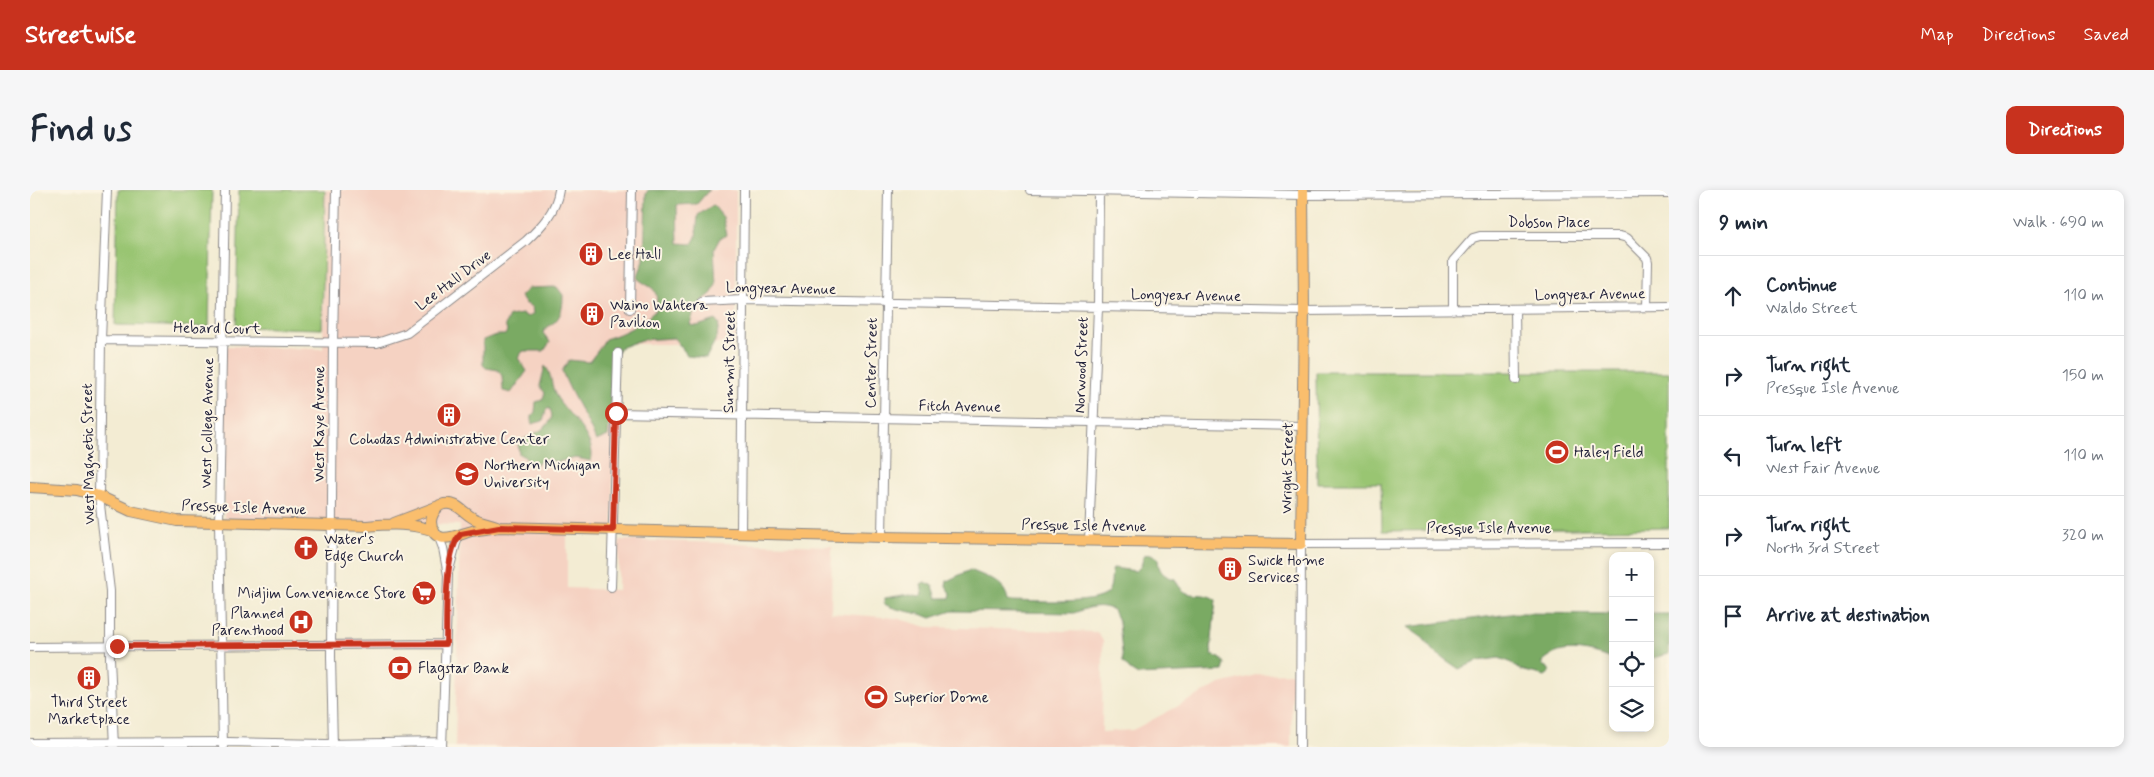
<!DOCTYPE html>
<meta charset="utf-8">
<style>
:root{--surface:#fff;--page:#f6f6f7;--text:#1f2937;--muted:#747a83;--line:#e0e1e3;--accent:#c8321e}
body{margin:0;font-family:Mynerve,sans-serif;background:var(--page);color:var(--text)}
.controls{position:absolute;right:15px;bottom:15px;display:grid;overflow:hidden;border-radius:10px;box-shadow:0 2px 8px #0003}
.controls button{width:45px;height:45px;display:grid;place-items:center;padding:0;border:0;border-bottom:1px solid var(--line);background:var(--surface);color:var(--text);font:25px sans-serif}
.stop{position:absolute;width:15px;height:15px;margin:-11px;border:4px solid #c8321e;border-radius:50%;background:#fff}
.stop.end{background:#c8321e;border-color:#fff;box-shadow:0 1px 5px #0008}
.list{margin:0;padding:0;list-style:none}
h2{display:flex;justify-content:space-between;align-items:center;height:65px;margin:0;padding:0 20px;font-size:21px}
h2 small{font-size:16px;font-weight:400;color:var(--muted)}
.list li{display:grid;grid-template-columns:32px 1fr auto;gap:15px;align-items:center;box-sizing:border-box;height:80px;padding:0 20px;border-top:1px solid var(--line)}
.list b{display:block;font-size:19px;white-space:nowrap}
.list p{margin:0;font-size:16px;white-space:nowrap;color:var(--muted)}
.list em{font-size:16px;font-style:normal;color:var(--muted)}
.icon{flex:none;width:28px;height:28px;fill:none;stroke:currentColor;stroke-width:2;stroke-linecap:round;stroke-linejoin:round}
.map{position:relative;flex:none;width:1639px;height:557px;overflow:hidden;border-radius:10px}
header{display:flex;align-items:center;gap:30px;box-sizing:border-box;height:70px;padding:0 25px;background:var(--accent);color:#fff}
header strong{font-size:24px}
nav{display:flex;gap:28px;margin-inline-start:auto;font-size:18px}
.intro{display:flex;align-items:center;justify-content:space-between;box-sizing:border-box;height:120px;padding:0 30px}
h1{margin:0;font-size:35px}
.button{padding:12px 22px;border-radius:10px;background:var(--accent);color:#fff;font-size:18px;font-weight:700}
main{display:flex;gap:30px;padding:0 30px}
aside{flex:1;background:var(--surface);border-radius:10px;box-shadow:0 2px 8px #0003}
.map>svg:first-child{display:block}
.built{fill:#f5d2c2}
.green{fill:#99c572;stroke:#5e7456}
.forest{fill:#7aaa64;stroke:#4e6650}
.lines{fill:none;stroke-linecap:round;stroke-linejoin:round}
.minor-casing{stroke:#8a8787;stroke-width:10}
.major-casing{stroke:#8a8787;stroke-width:12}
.minor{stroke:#fff;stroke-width:8}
.major{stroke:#fabe6d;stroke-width:10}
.route{stroke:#c8321e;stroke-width:6}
.labels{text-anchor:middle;stroke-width:4;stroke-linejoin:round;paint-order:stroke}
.street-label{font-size:15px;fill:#22223b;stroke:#fcf5e5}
.poi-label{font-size:15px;fill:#22223b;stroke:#fcf5e5;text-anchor:start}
</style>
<header>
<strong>Streetwise</strong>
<nav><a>Map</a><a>Directions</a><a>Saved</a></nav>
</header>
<div class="intro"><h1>Find us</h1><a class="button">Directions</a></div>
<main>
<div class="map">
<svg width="1639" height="557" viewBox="0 0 1639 557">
<rect width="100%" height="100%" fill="#fcf5e5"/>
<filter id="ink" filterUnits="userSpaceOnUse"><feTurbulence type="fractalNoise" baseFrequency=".02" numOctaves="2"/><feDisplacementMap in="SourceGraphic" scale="10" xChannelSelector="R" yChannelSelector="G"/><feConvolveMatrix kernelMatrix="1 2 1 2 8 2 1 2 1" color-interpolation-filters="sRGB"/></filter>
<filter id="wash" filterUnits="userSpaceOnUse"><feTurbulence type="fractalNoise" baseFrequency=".0096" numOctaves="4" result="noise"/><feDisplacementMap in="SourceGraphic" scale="20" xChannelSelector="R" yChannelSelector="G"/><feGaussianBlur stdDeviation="1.12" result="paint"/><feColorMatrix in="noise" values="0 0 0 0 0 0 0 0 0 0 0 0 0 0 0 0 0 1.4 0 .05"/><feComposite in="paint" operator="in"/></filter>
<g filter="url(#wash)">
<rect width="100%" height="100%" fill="#f3ecd3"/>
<path class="built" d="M295,0h411v154h-125l2,186h-46v58l51,2 1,-50 213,6 -1,67 65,5 31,9 170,5 6,9 -1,91 31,-2 87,-46 40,-10 32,-1 -1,74h-836l5,-222 -236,-7v-172l99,3z"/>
<path class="green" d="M88,0h94l-3,137 -94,-2z
M209,0h86l-3,139 -86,-2z
M1286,182h353v156l-287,3 -1,-48h-64z"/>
<path class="forest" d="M618,0h61l-12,14 -20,1 1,38 14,1 4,-7 2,-22 15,-10 10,12 4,18 -7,3 -6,11 2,35 -4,9 -17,14 -5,18 7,1 19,-6 3,4 -2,13 -11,21 -18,-2 -14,-18 -33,2 -22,8 -5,13 -6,75 -12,5c-9,-24 -25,-45 -34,-70l7,-11 20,2 10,-13 6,-10c20,-6 37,-15 52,-30 0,-25 -4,-18 -20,-31l7,-18 2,-66z
M527,97l6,8c0,11 -1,22 -11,29 -4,3 -7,4 -9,9l7,9 -6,9h-21l-5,7 9,13 -16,22 -8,-2 -1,-15 -4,-6 -12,-2 -3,-3v-25l14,-5h8l2,-4 -2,-6 4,-9 13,-2 6,3 5,-3 -1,-7 -7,-4 -5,-7 9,-8z
M515,176c7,7 6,21 11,30 10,17 42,43 35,65l-15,-3 -19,4 -13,-3 -9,6h-5l-5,-8 -6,-3 -1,-12c11,-6 43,-17 31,-34l-3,2 -3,11 -11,3v-8l3,-4 1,-10 6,-2 3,-7 -5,-7z
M1121,364l7,4c0,13 5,18 17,21 11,25 25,9 41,21l-5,49 1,6 8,3 5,6 -2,7 -85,4 -8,-5 -7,-8 -4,-39 -6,-13c-14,-7 -25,-2 -39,3l-122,-2 -21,7c-15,-7 -32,-6 -47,-14l1,-6 25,-4 9,2 4,-2 -2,-10 4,-2 8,4 4,12h13l1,-5 -5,-7 1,-5 23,-11c16,7 36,12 38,31 20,0 87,5 99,-8 6,-7 3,-17 6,-25l23,3 5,-5 3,-11z
M1488,423l95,1v45c-24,-7 -50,-17 -71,3v3l6,3 2,4 -5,4 -24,-6 -11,-8 -11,-4 -21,3 -19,8 -26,-18 -10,-13 -16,-11z
M1620,424h19v40l-19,5z"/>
</g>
<g filter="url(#ink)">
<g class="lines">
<defs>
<path id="minor" d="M77,0l-6,150 -2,156 11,95v67l4,89
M1000,0l273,5 366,-2
M672,112l41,-2 561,11 365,-4
M600,119l2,-119
M1485,119l1,71
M1423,120v-49l20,-23 7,-2h140l7,2 20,20 1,4 -1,45
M71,150l276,3 30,-10 119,-92c16,-15 30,-30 33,-51
M586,223l687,13
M711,344l3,-344
M408,345l5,13 5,27 -6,172
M852,347l6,-347
M1059,351l9,-234 1,-117
M419,380l9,-34
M581,397l7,-234
M0,457l416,-3
M0,553l199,-1 96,2 117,-2
M193,557l-4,-224 6,-333
M303,557l-2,-90 2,-314 3,-153
M1270,557l1,-203 368,-1"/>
<path id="major" d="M0,297l47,3 22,6 32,15 46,10 190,5c23,-2 46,-3 67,5
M410,315c-5,5 -9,10 -9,17 2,27 28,12 41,9 9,-2 18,-2 27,-4l383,10 419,7 3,-233 -1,-121
M364,333l50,-19c14,-2 18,8 29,14 7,4 16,5 24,8"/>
</defs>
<use href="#minor" class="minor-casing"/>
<use href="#major" class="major-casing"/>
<use href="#minor" class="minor"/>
<use href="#major" class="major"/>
</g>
</g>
<g class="lines" filter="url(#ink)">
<path class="route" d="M87,456l329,-2c1,-24 -3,-93 15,-110l38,-7 114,3 3,-117"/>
</g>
<defs>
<symbol id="building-disc" viewBox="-11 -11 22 22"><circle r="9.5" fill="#c8321e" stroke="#fcf5e5"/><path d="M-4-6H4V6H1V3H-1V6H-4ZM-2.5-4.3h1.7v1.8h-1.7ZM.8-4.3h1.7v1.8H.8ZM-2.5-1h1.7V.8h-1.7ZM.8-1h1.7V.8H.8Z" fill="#fff"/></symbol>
<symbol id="stadium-disc" viewBox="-11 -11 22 22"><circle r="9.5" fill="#c8321e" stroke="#fcf5e5"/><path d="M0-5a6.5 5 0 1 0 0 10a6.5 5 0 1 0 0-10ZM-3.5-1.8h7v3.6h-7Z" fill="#fff"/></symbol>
<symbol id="university-disc" viewBox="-11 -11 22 22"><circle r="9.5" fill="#c8321e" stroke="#fcf5e5"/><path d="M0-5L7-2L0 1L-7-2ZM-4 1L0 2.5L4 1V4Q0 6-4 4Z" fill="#fff"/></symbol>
<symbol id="church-disc" viewBox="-11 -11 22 22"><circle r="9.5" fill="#c8321e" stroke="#fcf5e5"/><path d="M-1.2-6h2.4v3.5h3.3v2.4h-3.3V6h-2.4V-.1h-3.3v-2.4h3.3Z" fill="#fff"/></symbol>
<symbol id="supermarket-disc" viewBox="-11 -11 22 22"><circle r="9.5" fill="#c8321e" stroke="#fcf5e5"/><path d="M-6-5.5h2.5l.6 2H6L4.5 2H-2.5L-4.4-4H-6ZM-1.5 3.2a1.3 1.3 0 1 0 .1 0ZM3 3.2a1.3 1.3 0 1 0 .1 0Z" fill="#fff"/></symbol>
<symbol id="hospital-disc" viewBox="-11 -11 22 22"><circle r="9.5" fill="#c8321e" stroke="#fcf5e5"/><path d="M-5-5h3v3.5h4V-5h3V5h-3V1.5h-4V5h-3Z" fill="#fff"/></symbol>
<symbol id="bank-disc" viewBox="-11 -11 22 22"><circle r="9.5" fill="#c8321e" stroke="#fcf5e5"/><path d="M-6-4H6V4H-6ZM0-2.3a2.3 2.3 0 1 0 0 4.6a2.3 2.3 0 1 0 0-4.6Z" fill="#fff"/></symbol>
</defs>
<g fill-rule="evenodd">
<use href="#building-disc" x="547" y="50" width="28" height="28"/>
<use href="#building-disc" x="548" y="110" width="28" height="28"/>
<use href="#building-disc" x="405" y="211" width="28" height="28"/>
<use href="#stadium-disc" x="1513" y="248" width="28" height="28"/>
<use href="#university-disc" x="423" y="270" width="28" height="28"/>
<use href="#church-disc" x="262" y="344" width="28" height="28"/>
<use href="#building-disc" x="1186" y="365" width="28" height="28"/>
<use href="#supermarket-disc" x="380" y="389" width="28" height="28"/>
<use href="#hospital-disc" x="257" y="418" width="28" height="28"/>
<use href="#bank-disc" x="356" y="464" width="28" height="28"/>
<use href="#building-disc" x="45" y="474" width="28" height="28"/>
<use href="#stadium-disc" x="832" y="493" width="28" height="28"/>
</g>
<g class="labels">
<g class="street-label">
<text x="1519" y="37">Dobson Place</text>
<text transform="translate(423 90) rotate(-37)" y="5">Lee Hall Drive</text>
<text transform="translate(751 98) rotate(1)" y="5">Longyear Avenue</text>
<text transform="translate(1560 104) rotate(-1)" y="5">Longyear Avenue</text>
<text transform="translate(1156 105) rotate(1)" y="5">Longyear Avenue</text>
<text transform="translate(187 138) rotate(1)" y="5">Hebard Court</text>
<text transform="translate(699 172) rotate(-89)" y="5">Summit Street</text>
<text transform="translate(841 173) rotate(-89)" y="5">Center Street</text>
<text transform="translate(1051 175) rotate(-88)" y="5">Norwood Street</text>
<text transform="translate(930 216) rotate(1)" y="5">Fitch Avenue</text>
<text transform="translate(177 233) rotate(-89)" y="5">West College Avenue</text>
<text transform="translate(289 234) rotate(-90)" y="5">West Kaye Avenue</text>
<text transform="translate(58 264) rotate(-91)" y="5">West Magnetic Street</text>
<text transform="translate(1257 278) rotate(-89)" y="5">Wright Street</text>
<text transform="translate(214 317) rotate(2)" y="5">Presque Isle Avenue</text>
<text transform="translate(1054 335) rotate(1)" y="5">Presque Isle Avenue</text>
<text x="1459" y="343">Presque Isle Avenue</text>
</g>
<g class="poi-label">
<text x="578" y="69">Lee Hall</text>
<text x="580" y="120">Waino Wahtera<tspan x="580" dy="17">Pavilion</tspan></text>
<text x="419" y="254" text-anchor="middle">Cohodas Administrative Center</text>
<text x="1544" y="267">Haley Field</text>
<text x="454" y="280">Northern Michigan<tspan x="454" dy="17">University</tspan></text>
<text x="294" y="354">Water's<tspan x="294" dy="17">Edge Church</tspan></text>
<text x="1218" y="375">Swick Home<tspan x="1218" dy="17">Services</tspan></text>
<text x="376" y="408" text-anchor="end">Midjim Convenience Store</text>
<text x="254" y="428" text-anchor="end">Planned<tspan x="254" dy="17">Parenthood</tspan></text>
<text x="388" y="483">Flagstar Bank</text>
<text x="864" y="512">Superior Dome</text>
<text x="59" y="517" text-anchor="middle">Third Street<tspan x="59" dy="17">Marketplace</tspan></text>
</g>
</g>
</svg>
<div class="controls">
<button>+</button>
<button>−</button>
<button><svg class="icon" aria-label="locate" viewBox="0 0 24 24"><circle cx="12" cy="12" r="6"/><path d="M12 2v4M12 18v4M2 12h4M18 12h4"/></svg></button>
<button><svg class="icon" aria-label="layers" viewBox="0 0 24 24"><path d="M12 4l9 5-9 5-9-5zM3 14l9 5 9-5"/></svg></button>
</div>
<div class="stop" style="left:586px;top:223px"></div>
<div class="stop end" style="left:87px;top:456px"></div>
</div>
<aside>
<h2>9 min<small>Walk · 690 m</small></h2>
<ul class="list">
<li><svg class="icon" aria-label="ahead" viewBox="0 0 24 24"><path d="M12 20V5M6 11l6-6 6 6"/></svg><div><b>Continue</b><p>Waldo Street</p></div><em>110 m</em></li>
<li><svg class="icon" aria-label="right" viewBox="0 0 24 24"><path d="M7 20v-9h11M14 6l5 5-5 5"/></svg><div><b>Turn right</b><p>Presque Isle Avenue</p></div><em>150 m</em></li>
<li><svg class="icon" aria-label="left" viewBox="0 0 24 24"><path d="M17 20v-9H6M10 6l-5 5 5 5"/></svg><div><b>Turn left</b><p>West Fair Avenue</p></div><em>110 m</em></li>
<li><svg class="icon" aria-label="right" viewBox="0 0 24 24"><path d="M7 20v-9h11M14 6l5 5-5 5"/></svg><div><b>Turn right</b><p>North 3rd Street</p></div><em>320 m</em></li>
<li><svg class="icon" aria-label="arrive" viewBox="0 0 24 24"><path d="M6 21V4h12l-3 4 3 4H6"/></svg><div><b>Arrive at destination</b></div></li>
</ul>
</aside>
</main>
